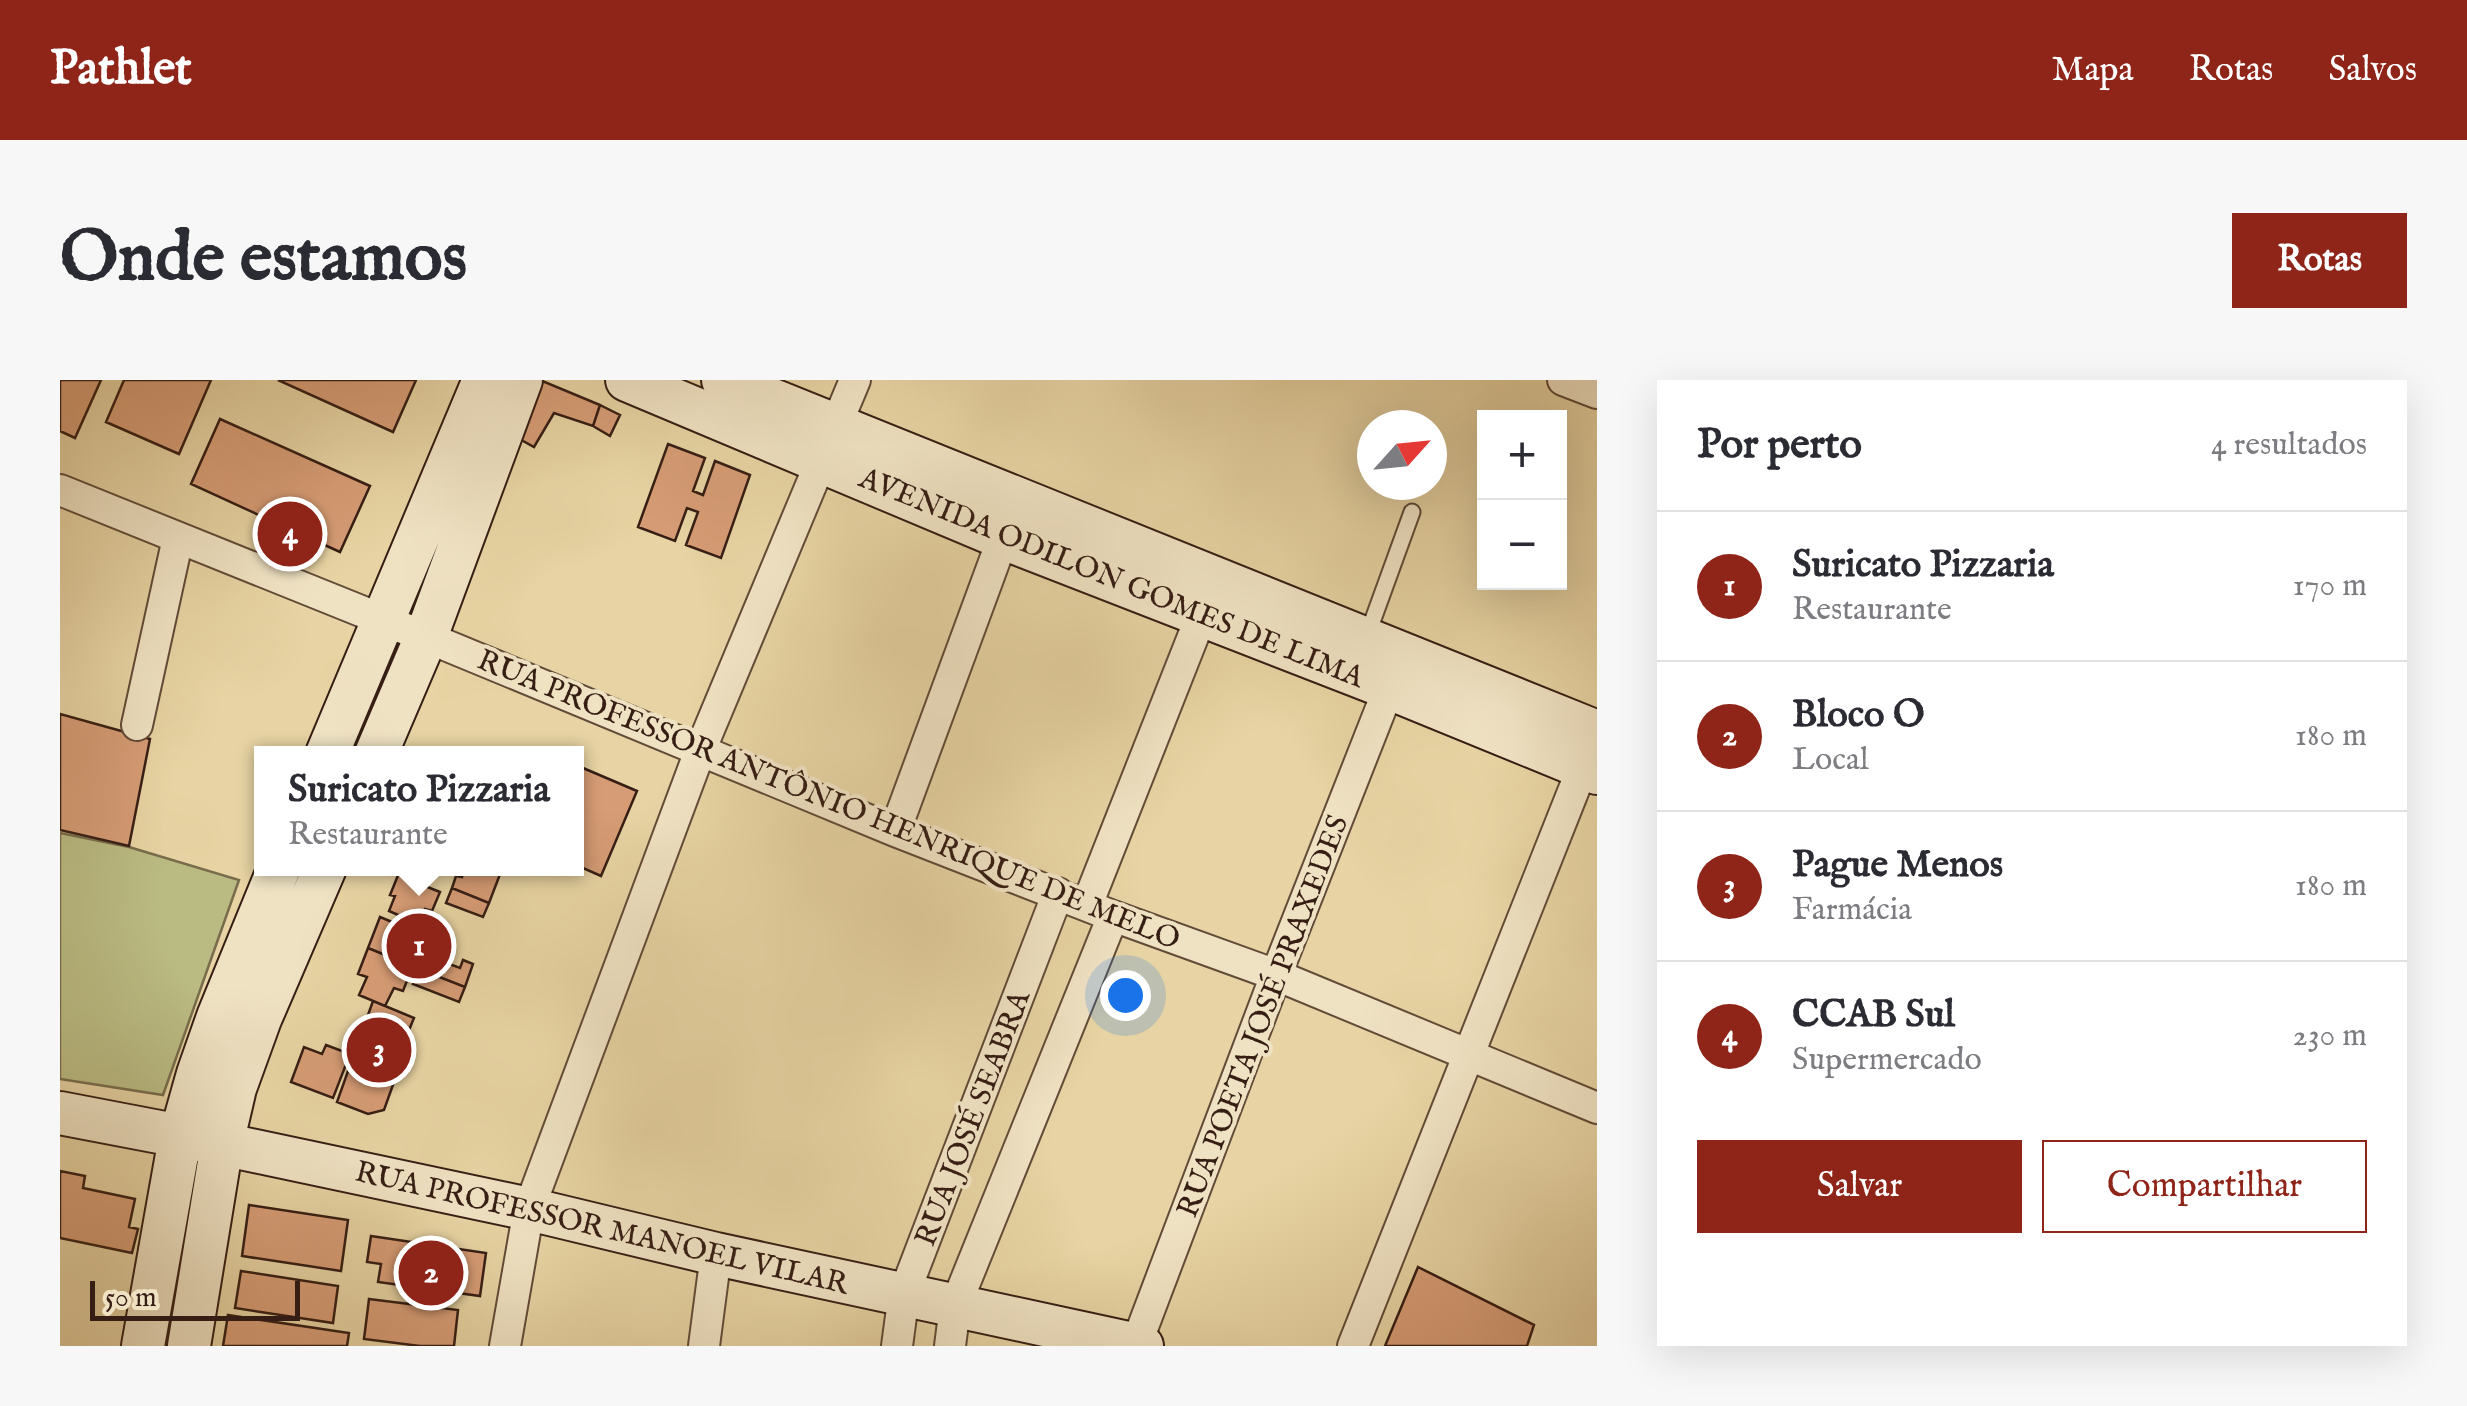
<!DOCTYPE html>
<html lang="pt">
<meta charset="utf-8">
<style>
:root{--surface:#fff;--page:#f7f7f7;--text:#2b2b33;--muted:#7c7c81;--line:#e1e1e2;--accent:#8f2418}
body{margin:0;font-family:"IM FELL English",serif;background:var(--page);color:var(--text)}
.controls{position:absolute;right:30px;top:30px;display:grid;overflow:hidden;border-radius:0px;box-shadow:0 10px 40px #0002}
.controls button{width:90px;height:90px;display:grid;place-items:center;padding:0;border:0;border-bottom:2px solid var(--line);background:var(--surface);color:var(--text);font:50px sans-serif}
.compass{position:absolute;left:1297px;top:30px;width:90px;height:90px;border-radius:50%;background:var(--surface);box-shadow:0 10px 40px #0002;rotate:63deg}
.scale{position:absolute;left:30px;bottom:25px;width:210px;box-sizing:border-box;padding-left:10px;border:5px solid #361e14;border-top:0;font-size:28px;line-height:35px;white-space:nowrap;color:#361e14;-webkit-text-stroke:8px #efe2c3;paint-order:stroke}
.you{position:absolute;left:1065px;top:615px;width:35px;height:35px;margin:-25px;border:8px solid #fff;border-radius:50%;background:#1a73e8;box-shadow:0 0 0 15px #1a73e833}
.badge{display:grid;place-items:center;width:65px;height:65px;border-radius:50%;background:var(--accent);color:#fff;font-size:32px;font-weight:700}
.pin{position:absolute;translate:-50% -50%;border:5px solid #fff;box-shadow:0 2px 10px #0006}
.popup{position:absolute;left:194px;top:366px;width:330px;height:130px;box-sizing:border-box;display:grid;place-content:center;border-radius:0px;background:var(--surface);filter:drop-shadow(0 2px 8px #0005);font-size:32px;white-space:nowrap;color:var(--muted)}
.popup b{font-size:38px;color:var(--text)}
.popup::after{content:'';position:absolute;left:50%;top:100%;margin-left:-20px;border:20px solid transparent;border-top-color:var(--surface)}
.list{margin:0;padding:0;list-style:none}
h2{display:flex;justify-content:space-between;align-items:center;height:130px;margin:0;padding:0 40px;font-size:42px}
h2 small{font-size:32px;font-weight:400;color:var(--muted)}
.list li{display:grid;grid-template-columns:65px 1fr auto;gap:30px;align-items:center;box-sizing:border-box;height:150px;padding:0 40px;border-top:2px solid var(--line)}
.list b{display:block;font-size:38px;white-space:nowrap}
.list p{margin:0;font-size:32px;white-space:nowrap;color:var(--muted)}
.list em{font-size:32px;font-style:normal;color:var(--muted)}
.actions{display:flex;gap:20px;padding:30px 40px}
.actions a{flex:1;padding:22px 0;border:2px solid var(--accent);border-radius:0px;text-align:center;font-size:35px;color:var(--accent)}
.actions .main{background:var(--accent);color:#fff}
.map{position:relative;flex:none;width:1537px;height:966px;overflow:hidden;border-radius:0px}
header{display:flex;align-items:center;gap:60px;box-sizing:border-box;height:140px;padding:0 50px;background:var(--accent);color:#fff}
header strong{font-size:48px}
nav{display:flex;gap:55px;margin-inline-start:auto;font-size:35px}
.intro{display:flex;align-items:center;justify-content:space-between;box-sizing:border-box;height:240px;padding:0 60px}
h1{margin:0;font-size:70px}
.button{padding:25px 45px;border-radius:0px;background:var(--accent);color:#fff;font-size:35px;font-weight:700}
main{display:flex;gap:60px;padding:0 60px}
aside{flex:1;background:var(--surface);border-radius:0px;box-shadow:0 10px 40px #0002}
.map>svg:first-child{display:block}
.green{fill:#babb83;stroke:#786c4c;stroke-width:2.5}
.building{fill:#d69c75;stroke:#361e14;stroke-width:2.5}
.lines{fill:none;stroke-linecap:round;stroke-linejoin:round}
.lane-casing{stroke:#624b38;stroke-width:19}
.street-casing{stroke:#624b38;stroke-width:34}
.secondary-casing{stroke:#361e14;stroke-width:46}
.lane{stroke:#efe2c3;stroke-width:15}
.street{stroke:#efe2c3;stroke-width:30}
.secondary{stroke:#efe2c3;stroke-width:42}
.labels{text-anchor:middle;stroke-width:8;stroke-linejoin:round;paint-order:stroke}
.street-label{font-size:30px;fill:#361e14;stroke:#efe2c3}
</style>
<header>
<strong>Pathlet</strong>
<nav><a>Mapa</a><a>Rotas</a><a>Salvos</a></nav>
</header>
<div class="intro"><h1>Onde estamos</h1><a class="button">Rotas</a></div>
<main>
<div class="map">
<svg width="1537" height="966" viewBox="0 0 1537 966">
<rect width="100%" height="100%" fill="#e7d3a3"/>
<filter id="stains"><feTurbulence type="fractalNoise" baseFrequency=".002" numOctaves="4"/><feColorMatrix values="0 0 0 0 .2 0 0 0 0 .09 0 0 0 0 .02 0 0 0 .5 -.17"/></filter>
<radialGradient id="worn" r=".72"><stop offset=".6" stop-color="#630" stop-opacity="0"/><stop offset="1" stop-color="#630" stop-opacity=".3"/></radialGradient>
<path class="green" d="M0,453l69,14 110,33 -76,215 -103,-16z"/>
<path class="building" d="M0,0h41l-26,58 -15,-7z
M64,0h87l-32,74 -73,-32z
M218,0h138l-23,52z
M480,0l60,25 -7,21 -39,-13 -20,34 -18,-10z
M540,25l20,10 -10,21 -17,-10z
M160,39l150,67 -30,66 -149,-68z
M608,64l37,14 -12,33 10,4 12,-34 35,14 -29,83 -35,-13 12,-33 -11,-4 -12,33 -37,-14z
M0,334l90,25 -21,107 -69,-16z
M516,385l61,26 -36,85 -25,-11z
M341,488l27,11 -3,7 15,6 -8,19 -7,-2 -6,15 -30,-13 6,-15 -5,-1z
M405,488l37,1 -13,34 -37,-15 4,-12 6,1z
M392,508l37,15 -6,14 -37,-14z
M320,537l46,19 -7,18 -14,-5 -5,12 -32,-13z
M367,567l16,6 -2,8 19,7 3,-8 10,4 -8,23 -46,-18z
M308,568l32,13 -2,8 12,4 -7,18 -9,-3 -9,18 -26,-11 8,-18 -9,-3z
M359,589l46,18 -6,15 -46,-18z
M313,621l41,17 -26,63 6,1 -10,28 -16,4 -31,-12z
M266,665l24,9 -17,44 -42,-16 13,-35 18,7z
M0,791l25,5 -2,12 52,11 -6,28 9,2 -6,24 -72,-15z
M189,825l99,15 -7,51 -99,-15z
M311,856l115,17 -6,43 -102,-14 3,-18 -14,-2z
M1358,887l116,58 -7,21h-142z
M181,891l97,15 -5,37 -98,-15z
M309,919l89,11 -4,36h-34l-56,-7z
M168,935l121,18 -2,13h-124z"/>
<g class="lines">
<defs>
<path id="lane" d="M1307,256l45,-124"/>
<path id="street" d="M1503,0l34,13
M0,110l383,154 452,187 218,85 163,59 321,133
M77,345l41,-187
M835,451l108,-293
M1027,525l115,-291
M1076,965l140,-370 113,-287
M445,966l24,-137 171,-458 155,-371
M644,966l12,-92
M837,966l7,-52 154,-401
M890,966l5,-39 158,-391
M1293,966l237,-597"/>
<path id="secondary" d="M567,0l376,158 386,150 208,85
M663,0l874,352
M267,374l157,-374
M316,374l50,-117 95,-257
M0,733l162,31 307,65 187,45 426,92
M83,966l37,-208 18,-64 20,-57 61,-149
M129,966l33,-202 13,-56 25,-69 65,-151"/>
</defs>
<use href="#lane" class="lane-casing"/>
<use href="#street" class="street-casing"/>
<use href="#secondary" class="secondary-casing"/>
<use href="#lane" class="lane"/>
<use href="#street" class="street"/>
<use href="#secondary" class="secondary"/>
</g>
<g class="labels">
<g class="street-label">
<text transform="translate(1052 197) rotate(22)" y="10">AVENIDA ODILON GOMES DE LIMA</text>
<text transform="translate(769 419) rotate(22)" y="10">RUA PROFESSOR ANTÔNIO HENRIQUE DE MELO</text>
<text transform="translate(1202 636) rotate(-69)" y="10">RUA POETA JOSÉ PRAXEDES</text>
<text transform="translate(912 738) rotate(-69)" y="10">RUA JOSÉ SEABRA</text>
<text transform="translate(542 847) rotate(13)" y="10">RUA PROFESSOR MANOEL VILAR</text>
</g>
</g>
<rect width="100%" height="100%" filter="url(#stains)"/>
<rect width="100%" height="100%" fill="url(#worn)"/>
</svg>
<div class="controls">
<button>+</button>
<button>−</button>
</div>
<svg class="compass" viewBox="-18 -18 36 36"><path d="M0-13l5 13h-10z" fill="#e53935"/><path d="M0 13l5-13h-10z" fill="#7c7c81"/></svg>
<div class="scale">50 m</div>
<div class="you"></div>
<div class="pin badge" style="left:359px;top:566px">1</div>
<div class="popup"><b>Suricato Pizzaria</b>Restaurante</div>
<div class="pin badge" style="left:371px;top:893px">2</div>
<div class="pin badge" style="left:319px;top:670px">3</div>
<div class="pin badge" style="left:230px;top:154px">4</div>
</div>
<aside>
<h2>Por perto<small>4 resultados</small></h2>
<ul class="list">
<li><span class="badge">1</span><div><b>Suricato Pizzaria</b><p>Restaurante</p></div><em>170 m</em></li>
<li><span class="badge">2</span><div><b>Bloco O</b><p>Local</p></div><em>180 m</em></li>
<li><span class="badge">3</span><div><b>Pague Menos</b><p>Farmácia</p></div><em>180 m</em></li>
<li><span class="badge">4</span><div><b>CCAB Sul</b><p>Supermercado</p></div><em>230 m</em></li>
</ul>
<div class="actions"><a class="main">Salvar</a><a>Compartilhar</a></div>
</aside>
</main>
